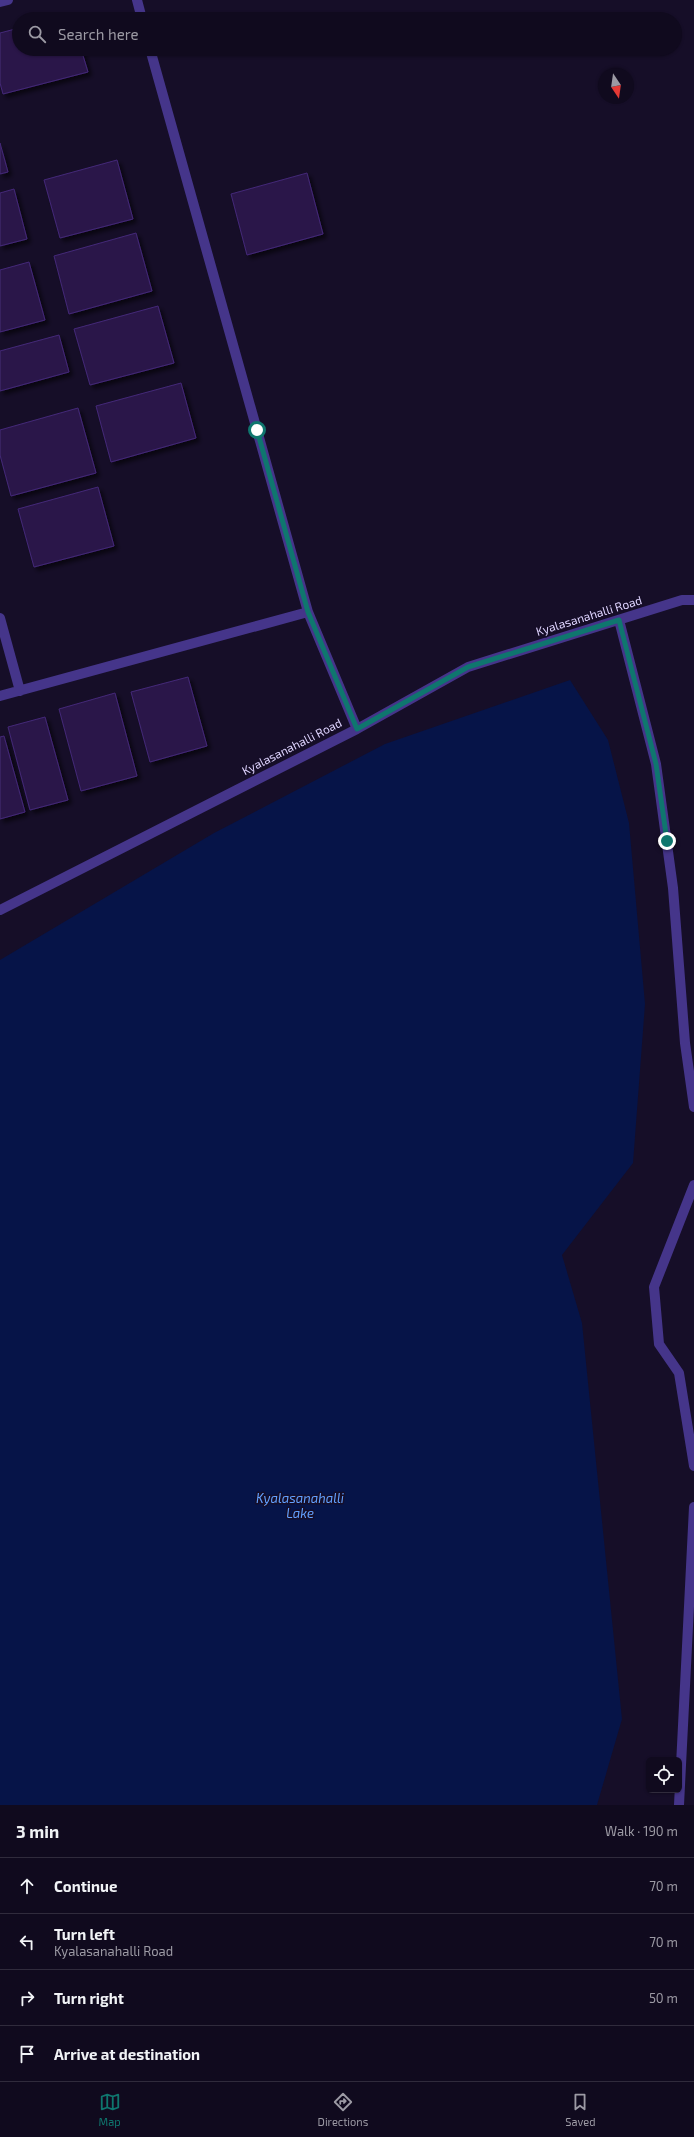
<!DOCTYPE html>
<meta charset="utf-8">
<style>
:root{--surface:#100a1e;--page:#191327;--text:#f1f3f6;--muted:#9c9aa4;--line:#302b3c;--accent:#0f766e}
body{margin:0;font-family:"Exo 2",sans-serif;background:var(--page);color:var(--text)}
.controls{position:absolute;right:12px;bottom:12px;display:grid;overflow:hidden;border-radius:6px;box-shadow:0 1px 3px #0004}
.controls button{width:36px;height:36px;display:grid;place-items:center;padding:0;border:0;border-bottom:1px solid var(--line);background:var(--surface);color:var(--text);font:20px sans-serif}
.compass{position:absolute;left:598px;top:68px;width:36px;height:36px;border-radius:50%;background:var(--surface);box-shadow:0 1px 3px #0004;rotate:167deg}
.stop{position:absolute;width:12px;height:12px;margin:-9px;border:3px solid #0f766e;border-radius:50%;background:#fff}
.stop.end{background:#0f766e;border-color:#fff;box-shadow:0 1px 4px #0008}
.list{margin:0;padding:0;list-style:none}
h2{display:flex;justify-content:space-between;align-items:center;height:52px;margin:0;padding:0 16px;font-size:17px}
h2 small{font-size:13px;font-weight:400;color:var(--muted)}
.list li{display:grid;grid-template-columns:26px 1fr auto;gap:12px;align-items:center;box-sizing:border-box;height:56px;padding:0 16px;border-top:1px solid var(--line)}
.list b{display:block;font-size:15px;white-space:nowrap}
.list p{margin:0;font-size:13px;white-space:nowrap;color:var(--muted)}
.list em{font-size:13px;font-style:normal;color:var(--muted)}
.icon{flex:none;width:22px;height:22px;fill:none;stroke:currentColor;stroke-width:2;stroke-linecap:round;stroke-linejoin:round}
.map{position:relative;flex:none;width:694px;height:1805px;overflow:hidden}
.search{position:absolute;background:var(--surface);box-shadow:0 1px 3px #0004;left:12px;right:12px;top:12px;height:44px;display:flex;align-items:center;gap:10px;box-sizing:border-box;padding:0 14px;border-radius:22px;color:var(--muted);font-size:15px}
.sheet{height:276px;background:var(--surface)}
nav{display:flex;justify-content:space-around;align-items:center;box-sizing:border-box;height:56px;border-top:1px solid var(--line);background:var(--surface);font-size:11px;color:var(--muted)}
nav a{display:grid;justify-items:center;gap:2px}
nav .on{color:var(--accent)}
.map>svg:first-child{display:block}
.water{fill:#061448}
.building{fill:#2a184a;stroke:#442878;filter:url(#shadow)}
.lines{fill:none;stroke-linecap:round;stroke-linejoin:round}
.minor{stroke:#45358a;stroke-width:10}
.route{stroke:#0f766e;stroke-width:5}
.labels{text-anchor:middle;stroke-width:3;stroke-linejoin:round;paint-order:stroke}
.street-label{font-size:12px;fill:#dfd4ff;stroke:#160e28}
.water-label{font-size:13px;font-style:italic;fill:#62a0ff;stroke:#160e28}
</style>
<div class="map">
<svg width="694" height="1805" viewBox="0 0 694 1805">
<defs>
<filter id="shadow"><feDropShadow dx="3.5" dy="3.5" stdDeviation="2" flood-color="#0009"/></filter>
</defs>
<rect width="100%" height="100%" fill="#160e28"/>
<path class="water" d="M570,680l38,60 21,83 16,181 -12,159 -71,92 20,68 40,396 -25,86h-597v-845l214,-127 171,-89z"/>
<path class="building" d="M71,13l2,6h-23z
M19,28v21h62l7,23 -85,22 -3,-11v-50z
M0,143l8,29 -8,2z
M117,160l16,59 -73,19 -16,-58z
M307,173l16,61 -76,21 -16,-61z
M14,189l13,50 -27,7v-53z
M136,233l16,58 -83,23 -15,-58z
M29,262l16,58 -45,12v-62z
M158,306l16,57 -84,22 -16,-56z
M59,335l10,37 -69,19v-40z
M181,383l15,55 -85,24 -15,-56z
M78,408l18,65 -85,23 -11,-41v-25z
M98,487l16,59 -80,21 -16,-58z
M188,677l19,69 -57,16 -19,-70z
M115,693l22,83 -56,15 -22,-82z
M45,717l23,83 -38,10 -22,-83z
M4,736l21,76 -25,7v-82z"/>
<g class="lines">
<path class="minor" d="M137,0l5,19
M0,2l8,-2
M150,49l158,563
M0,618l20,73
M619,620l37,144 17,124 12,155 9,64
M0,696l308,-84 49,117
M0,910l357,-181 111,-62 214,-67h12
M694,1185l-40,102 5,57 20,29 15,93
M679,1805l15,-298"/>
</g>
<g class="lines">
<path class="route" d="M257,430l51,182 49,117 111,-62 151,-47 37,144 11,77"/>
</g>
<g class="labels">
<g class="street-label">
<text transform="translate(589 616) rotate(-17)" y="4">Kyalasanahalli Road</text>
<text transform="translate(292 747) rotate(-27)" y="4">Kyalasanahalli Road</text>
</g>
<g class="water-label">
<text x="300" y="1503">Kyalasanahalli<tspan x="300" dy="15">Lake</tspan></text>
</g>
</g>
</svg>
<div class="controls">
<button><svg class="icon" aria-label="locate" viewBox="0 0 24 24"><circle cx="12" cy="12" r="6"/><path d="M12 2v4M12 18v4M2 12h4M18 12h4"/></svg></button>
</div>
<svg class="compass" viewBox="-18 -18 36 36"><path d="M0-13l5 13h-10z" fill="#e53935"/><path d="M0 13l5-13h-10z" fill="#9c9aa4"/></svg>
<div class="stop" style="left:257px;top:430px"></div>
<div class="stop end" style="left:667px;top:841px"></div>
<div class="search"><svg class="icon" aria-label="search" viewBox="0 0 24 24"><circle cx="10" cy="10" r="6"/><path d="M15 15l6 6"/></svg>Search here</div>
</div>
<section class="sheet">
<h2>3 min<small>Walk · 190 m</small></h2>
<ul class="list">
<li><svg class="icon" aria-label="ahead" viewBox="0 0 24 24"><path d="M12 20V5M6 11l6-6 6 6"/></svg><div><b>Continue</b></div><em>70 m</em></li>
<li><svg class="icon" aria-label="left" viewBox="0 0 24 24"><path d="M17 20v-9H6M10 6l-5 5 5 5"/></svg><div><b>Turn left</b><p>Kyalasanahalli Road</p></div><em>70 m</em></li>
<li><svg class="icon" aria-label="right" viewBox="0 0 24 24"><path d="M7 20v-9h11M14 6l5 5-5 5"/></svg><div><b>Turn right</b></div><em>50 m</em></li>
<li><svg class="icon" aria-label="arrive" viewBox="0 0 24 24"><path d="M6 21V4h12l-3 4 3 4H6"/></svg><div><b>Arrive at destination</b></div></li>
</ul>
</section>
<nav>
<a class="on"><svg class="icon" aria-label="map" viewBox="0 0 24 24"><path d="M3 6l6-2 6 2 6-2v14l-6 2-6-2-6 2zM9 4v14M15 6v14"/></svg>Map</a>
<a><svg class="icon" aria-label="directions" viewBox="0 0 24 24"><path d="M12 3l9 9-9 9-9-9zM9 14v-3h6M13 9l2 2-2 2"/></svg>Directions</a>
<a><svg class="icon" aria-label="saved" viewBox="0 0 24 24"><path d="M7 4h10v16l-5-4-5 4z"/></svg>Saved</a>
</nav>
